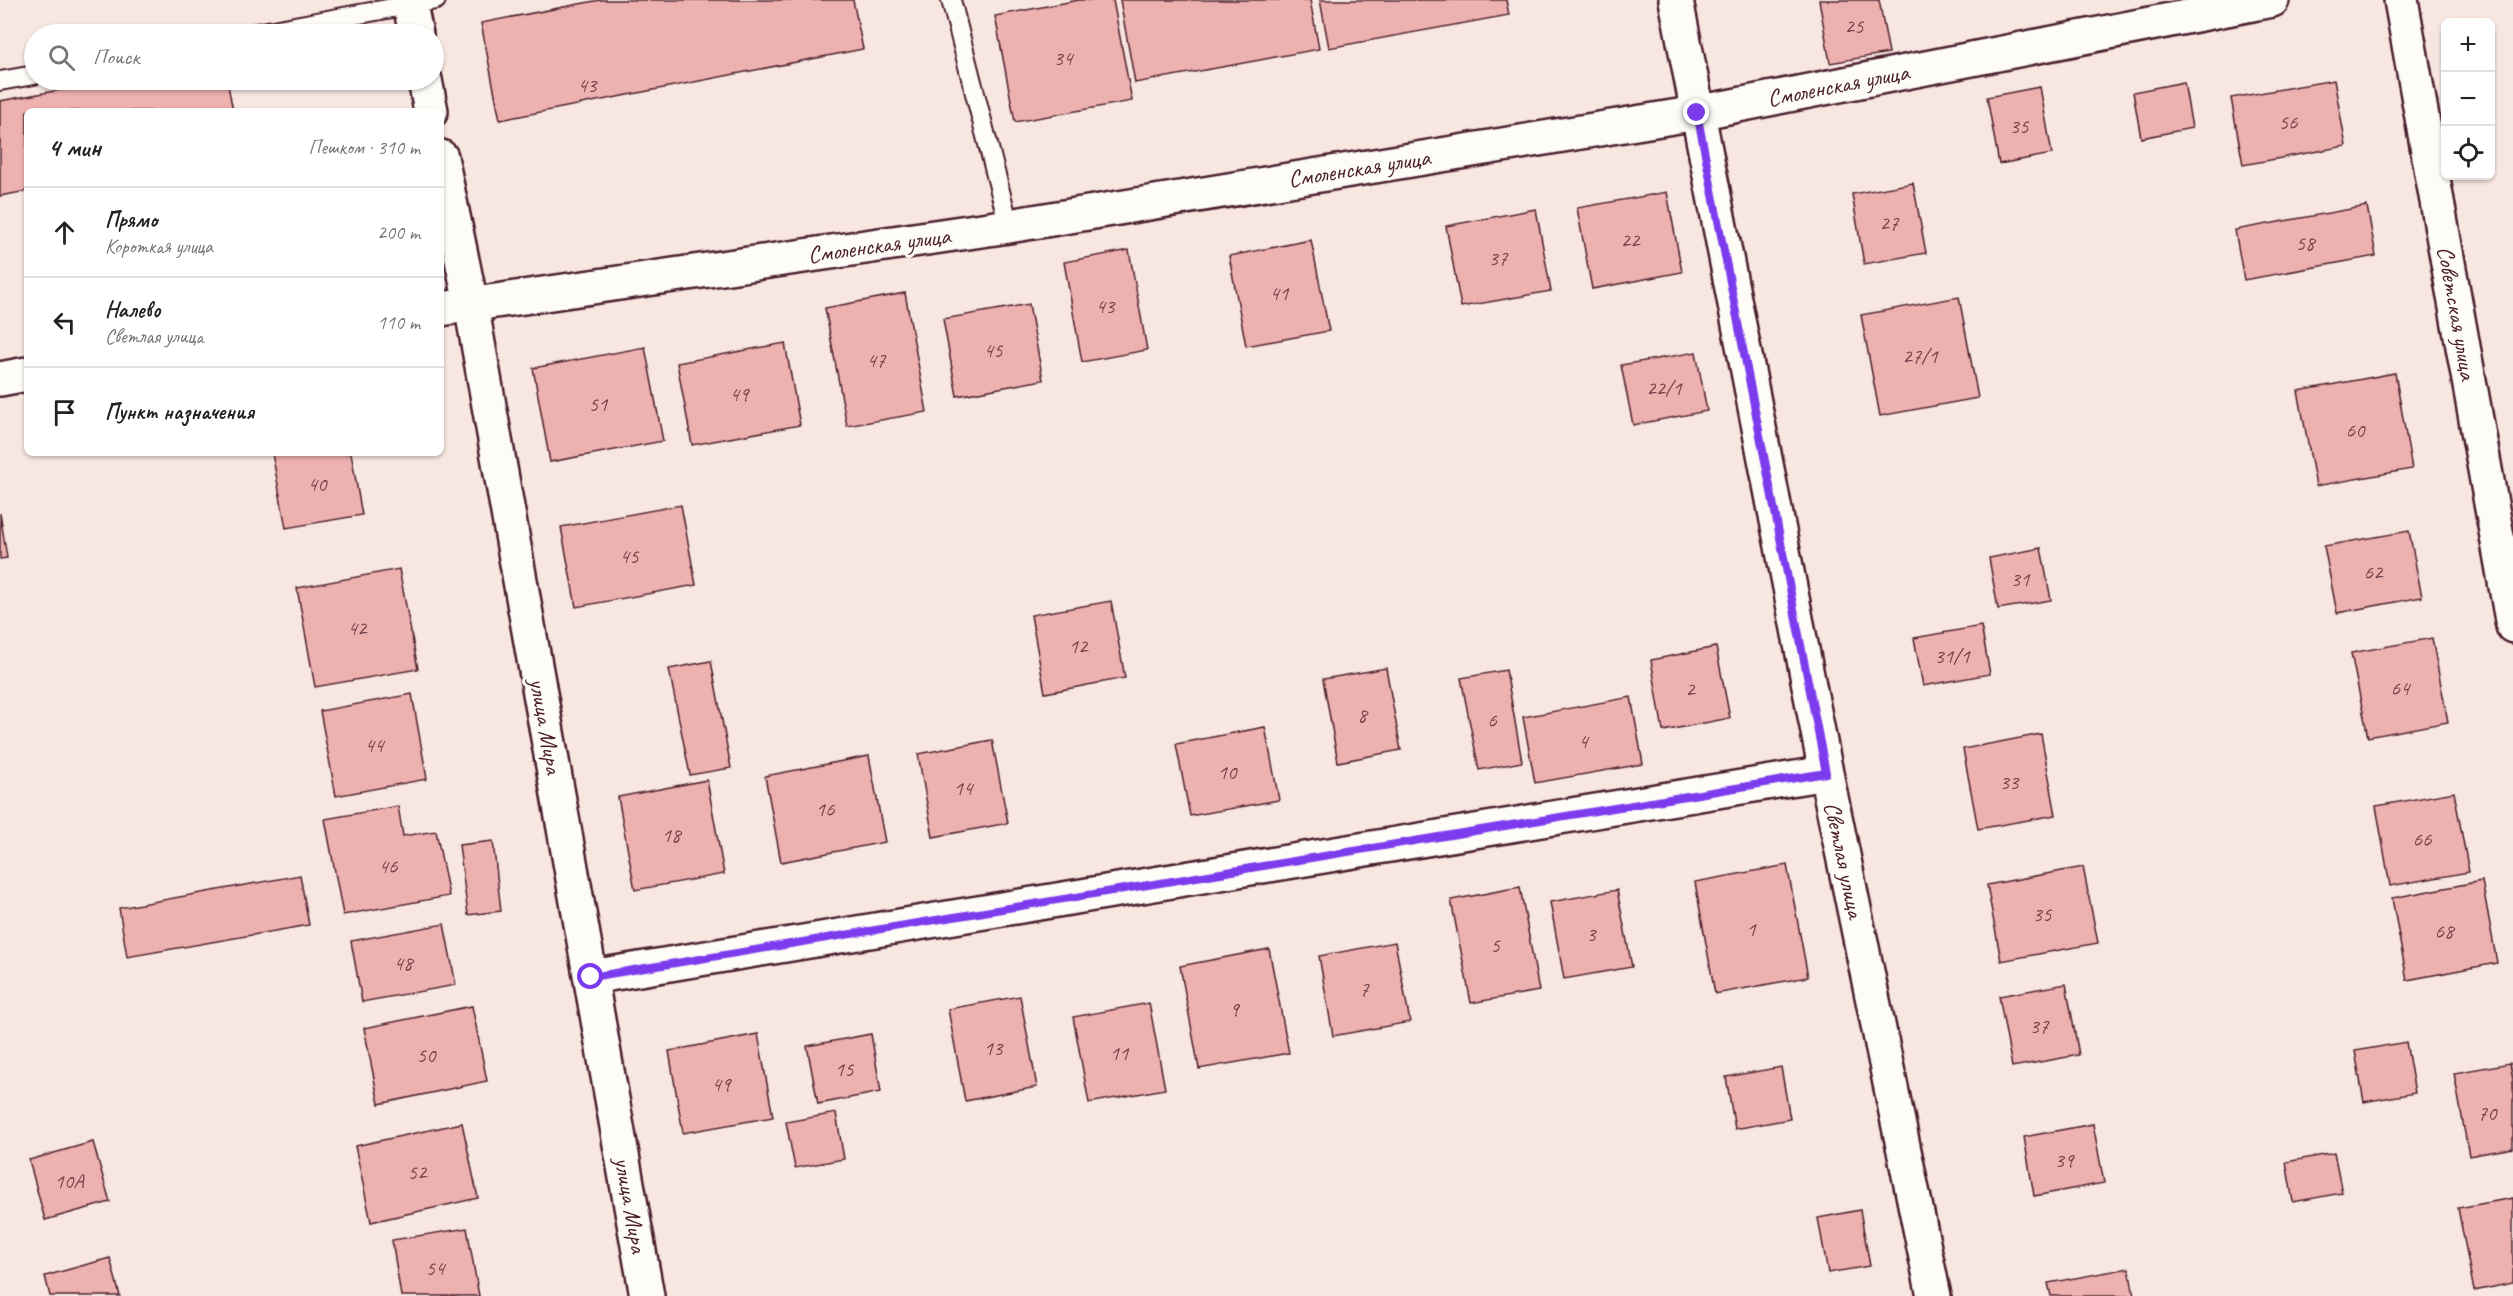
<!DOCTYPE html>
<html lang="ru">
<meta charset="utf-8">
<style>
:root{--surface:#fff;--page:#f6f6f6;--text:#222;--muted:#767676;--line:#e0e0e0}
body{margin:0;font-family:Caveat,sans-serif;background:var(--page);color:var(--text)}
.controls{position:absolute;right:18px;top:18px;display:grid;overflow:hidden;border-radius:9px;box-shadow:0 2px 4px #0004}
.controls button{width:54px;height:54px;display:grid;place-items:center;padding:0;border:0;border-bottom:2px solid var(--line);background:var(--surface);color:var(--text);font:30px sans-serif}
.stop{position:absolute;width:18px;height:18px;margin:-14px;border:4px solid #7c3aed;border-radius:50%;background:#fff}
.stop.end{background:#7c3aed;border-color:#fff;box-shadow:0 2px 6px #0008}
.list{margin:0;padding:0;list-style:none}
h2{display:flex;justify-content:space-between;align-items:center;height:78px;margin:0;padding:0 24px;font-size:26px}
h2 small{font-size:20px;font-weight:400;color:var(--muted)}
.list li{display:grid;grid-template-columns:39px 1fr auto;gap:18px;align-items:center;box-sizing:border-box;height:90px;padding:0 24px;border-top:2px solid var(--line)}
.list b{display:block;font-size:22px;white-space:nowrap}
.list p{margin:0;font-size:20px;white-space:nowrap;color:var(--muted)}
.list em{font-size:20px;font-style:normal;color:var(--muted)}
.icon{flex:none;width:33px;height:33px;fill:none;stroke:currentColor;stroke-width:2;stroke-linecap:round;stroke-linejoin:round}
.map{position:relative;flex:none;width:2513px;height:1296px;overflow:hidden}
.search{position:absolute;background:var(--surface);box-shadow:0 2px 4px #0004;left:24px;top:24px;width:420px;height:66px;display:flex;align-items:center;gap:15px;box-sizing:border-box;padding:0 21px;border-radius:33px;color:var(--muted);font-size:22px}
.panel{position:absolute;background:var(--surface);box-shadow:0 2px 4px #0004;left:24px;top:108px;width:420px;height:348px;border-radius:9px}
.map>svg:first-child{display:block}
.building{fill:#edb1af;stroke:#4a1f2b;stroke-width:1.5}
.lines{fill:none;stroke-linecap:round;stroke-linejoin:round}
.lane-casing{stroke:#4a1f2b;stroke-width:22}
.street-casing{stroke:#4a1f2b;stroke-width:38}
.secondary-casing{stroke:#4a1f2b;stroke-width:38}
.lane{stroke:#fdfcf7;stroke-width:18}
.street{stroke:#fdfcf7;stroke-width:33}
.secondary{stroke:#fdfcf7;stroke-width:33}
.route{stroke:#7c3aed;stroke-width:8}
.labels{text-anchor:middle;stroke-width:6;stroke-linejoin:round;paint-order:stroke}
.number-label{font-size:21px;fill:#73444c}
.street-label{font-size:24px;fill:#4a1f2b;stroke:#fdfcf7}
</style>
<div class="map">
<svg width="2513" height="1296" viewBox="0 0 2513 1296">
<rect width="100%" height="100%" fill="#f8e6e1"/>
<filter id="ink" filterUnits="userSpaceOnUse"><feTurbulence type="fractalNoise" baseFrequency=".0167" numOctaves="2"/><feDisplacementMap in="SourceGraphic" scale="12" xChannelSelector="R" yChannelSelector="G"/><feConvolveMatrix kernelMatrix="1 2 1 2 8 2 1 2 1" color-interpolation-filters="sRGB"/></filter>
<g filter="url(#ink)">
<path class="building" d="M600,0h253l10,49 -363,71 -19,-97z
M1079,0h34l19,101 -117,21 -20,-106z
M1120,0h190l9,49 -184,34z
M1320,0h186l3,15 -180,33z
M1819,0h60l10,53 -59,10z
M115,80h112l6,31h-206v80l-27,5v-95z
M2334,80l12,66 -103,19 -12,-67z
M2184,82l8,46 -51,10 -8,-46z
M2040,87l12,67 -53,10 -12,-67z
M1913,183l13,70 -62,11 -12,-70z
M1667,192l15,80 -90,17 -15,-81z
M2367,206l9,50 -132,24 -9,-50z
M1536,209l15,82 -90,16 -15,-81z
M1311,240l18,91 -83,15 -17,-90z
M1129,250l18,100 -65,12 -18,-100z
M905,293l22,119 -80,14 -22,-118z
M1959,297l19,101 -98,18 -19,-101z
M1029,304l14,76 -86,16 -14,-77z
M785,343l15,82 -108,20 -15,-82z
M645,347l18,94 -113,21 -17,-94z
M1696,352l11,59 -74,14 -12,-60z
M2395,373l17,96 -96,17 -18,-95z
M272,453h79l11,62 -76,13z
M681,505l15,80 -120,22 -15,-80z
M0,513l7,45 -7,1z
M2409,531l13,66 -85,16 -13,-67z
M2041,548l10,52 -53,9 -9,-51z
M399,569l19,100 -103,18 -18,-99z
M1111,601l14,77 -80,15 -14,-78z
M1981,626l9,48 -67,12 -9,-48z
M2432,638l16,84 -80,15 -17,-84z
M1716,647l14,71 -67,13 -12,-71z
M711,661l20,107 -41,7 -21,-106z
M1386,668l15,82 -63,12 -15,-83z
M1506,670l16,92 -43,8 -18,-92z
M412,694l15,85 -91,17 -16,-85z
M1631,697l12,67 -108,19 -12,-66z
M1265,727l14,73 -89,16 -14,-72z
M2041,734l15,81 -78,14 -15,-80z
M992,740l16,83 -75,14 -15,-83z
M869,756l16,86 -104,20 -16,-86z
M707,780l17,94 -89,16 -17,-93z
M2454,792l15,80 -79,14 -14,-80z
M398,806l5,30 33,-5 13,65 -106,19 -18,-96z
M493,841l8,70 -33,4 -9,-70z
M1787,865l21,112 -93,17 -20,-112z
M2083,867l15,76 -97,18 -14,-76z
M300,875l9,50 -182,32 -8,-49z
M2482,881l15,82 -90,17 -15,-82z
M1520,887l19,104 -68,12 -20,-103z
M1617,890l15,77 -68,12 -14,-77z
M444,924l12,61 -94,17 -11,-61z
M1395,942l15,80 -77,14 -14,-80z
M1269,949l20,104 -90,16 -19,-103z
M2066,984l13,71 -67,12 -13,-71z
M1020,996l17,91 -72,14 -17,-92z
M1149,1003l16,86 -76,14 -16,-86z
M472,1006l15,75 -108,23 -15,-76z
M758,1034l15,83 -90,16 -14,-82z
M871,1034l10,58 -63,12 -11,-58z
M2406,1042l9,51 -51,9 -9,-51z
M2510,1063l3,16v69l-44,8 -15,-83z
M1781,1067l9,52 -55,10 -9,-52z
M836,1113l8,46 -49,9 -9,-46z
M462,1123l16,75 -107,24 -16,-76z
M2093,1124l11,59 -70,13 -10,-59z
M93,1142l17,60 -65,18 -16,-60z
M2334,1153l8,40 -49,9 -7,-40z
M2513,1198v85l-39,8 -16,-83z
M1860,1210l10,56 -42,7 -10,-55z
M467,1228l12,68h-78l-9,-56z
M110,1258l10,38h-70l-5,-20z
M2129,1268l5,28h-83l-3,-13z"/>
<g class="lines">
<defs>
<path id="lane" d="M951,0l58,226
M251,34l185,-34
M0,81l34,-6"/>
<path id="street" d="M1676,0l150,773 108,523
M2401,0l112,626
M441,309l568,-83 688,-113 575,-113
M0,379l27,-5
M591,977l1235,-204"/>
<path id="secondary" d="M409,0l7,34
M425,80l6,31
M441,157l30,147 176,992"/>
</defs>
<use href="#lane" class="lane-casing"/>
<use href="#street" class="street-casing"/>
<use href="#secondary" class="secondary-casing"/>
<use href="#lane" class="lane"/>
<use href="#street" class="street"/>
<use href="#secondary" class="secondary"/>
</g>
</g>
<g class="lines" filter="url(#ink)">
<path class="route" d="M591,977l1235,-204 -129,-660"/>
</g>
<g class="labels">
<g class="number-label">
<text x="1854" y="33">25</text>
<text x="1063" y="65">34</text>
<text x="587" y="92">43</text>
<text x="2288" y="129">56</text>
<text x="2019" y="133">35</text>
<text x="1889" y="230">27</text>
<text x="1630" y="247">22</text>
<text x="2305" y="250">58</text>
<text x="1498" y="265">37</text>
<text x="1279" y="300">41</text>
<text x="1105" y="313">43</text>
<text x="993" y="357">45</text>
<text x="1920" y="363">27/1</text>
<text x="876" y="367">47</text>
<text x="1664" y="395">22/1</text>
<text x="739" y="401">49</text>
<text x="598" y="411">51</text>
<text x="2355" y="437">60</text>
<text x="317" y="491">40</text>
<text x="629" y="563">45</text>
<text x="2373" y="579">62</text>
<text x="2020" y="586">31</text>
<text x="357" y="635">42</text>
<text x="1078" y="653">12</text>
<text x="1952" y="663">31/1</text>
<text x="2400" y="695">64</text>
<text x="1690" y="696">2</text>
<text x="1362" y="722">8</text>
<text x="1492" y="727">6</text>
<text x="1583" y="748">4</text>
<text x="374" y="752">44</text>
<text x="1227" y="779">10</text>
<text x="2009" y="789">33</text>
<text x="963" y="795">14</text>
<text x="825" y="816">16</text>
<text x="671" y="842">18</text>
<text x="2422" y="846">66</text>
<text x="388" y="873">46</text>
<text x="2042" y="921">35</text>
<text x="1751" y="936">1</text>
<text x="2444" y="938">68</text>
<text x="1591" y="941">3</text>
<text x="1495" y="952">5</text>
<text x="403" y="970">48</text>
<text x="1364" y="996">7</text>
<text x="1234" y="1016">9</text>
<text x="2039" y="1033">37</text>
<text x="993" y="1055">13</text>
<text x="1119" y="1060">11</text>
<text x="426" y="1062">50</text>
<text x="844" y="1076">15</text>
<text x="721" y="1091">49</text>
<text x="2487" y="1120">70</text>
<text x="2064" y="1167">39</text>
<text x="417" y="1179">52</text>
<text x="69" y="1188">10А</text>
<text x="435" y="1275">54</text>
</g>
<g class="street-label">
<text transform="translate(1838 85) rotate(-11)" y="8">Смоленская улица</text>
<text transform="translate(1359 168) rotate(-9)" y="8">Смоленская улица</text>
<text transform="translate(879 245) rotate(-8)" y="8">Смоленская улица</text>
<text transform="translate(2457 313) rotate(80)" y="8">Советская улица</text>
<text transform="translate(546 726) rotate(80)" y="8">улица Мира</text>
<text transform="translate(1844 860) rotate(78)" y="8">Светлая улица</text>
<text transform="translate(631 1205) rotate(80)" y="8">улица Мира</text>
</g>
</g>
</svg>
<div class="controls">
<button>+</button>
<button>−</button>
<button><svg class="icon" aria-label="locate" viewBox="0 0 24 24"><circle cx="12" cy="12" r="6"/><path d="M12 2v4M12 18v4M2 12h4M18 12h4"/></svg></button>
</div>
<div class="stop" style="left:591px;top:977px"></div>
<div class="stop end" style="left:1697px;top:113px"></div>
<div class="search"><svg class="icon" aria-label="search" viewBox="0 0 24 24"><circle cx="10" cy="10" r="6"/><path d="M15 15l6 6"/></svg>Поиск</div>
<section class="panel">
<h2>4 мин<small>Пешком · 310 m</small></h2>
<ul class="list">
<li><svg class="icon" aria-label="ahead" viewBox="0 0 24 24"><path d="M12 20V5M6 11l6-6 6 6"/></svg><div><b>Прямо</b><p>Короткая улица</p></div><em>200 m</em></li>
<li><svg class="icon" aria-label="left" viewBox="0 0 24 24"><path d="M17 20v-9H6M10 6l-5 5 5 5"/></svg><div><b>Налево</b><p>Светлая улица</p></div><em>110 m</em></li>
<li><svg class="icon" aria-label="arrive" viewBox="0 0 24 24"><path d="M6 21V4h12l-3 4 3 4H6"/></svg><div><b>Пункт назначения</b></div></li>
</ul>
</section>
</div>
